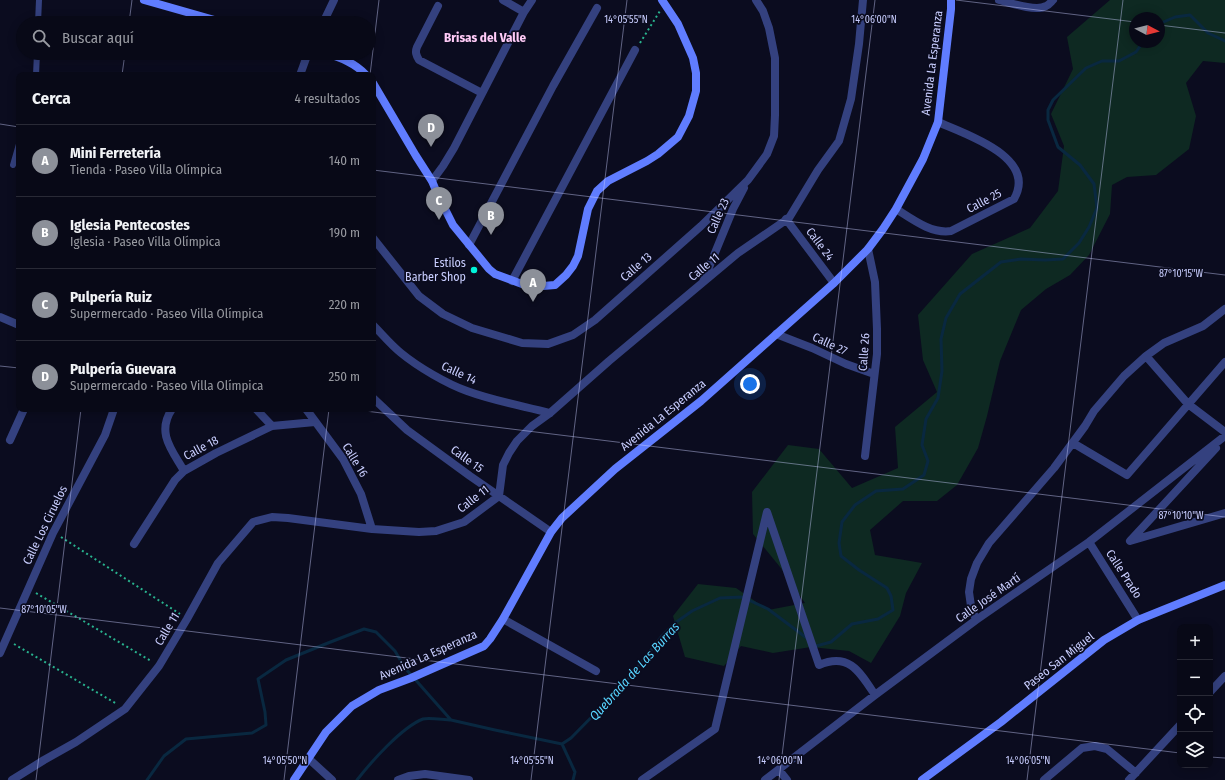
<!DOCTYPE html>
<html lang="es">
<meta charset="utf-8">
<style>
:root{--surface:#080917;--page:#161724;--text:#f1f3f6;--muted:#989aa1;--line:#292a36;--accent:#8c9099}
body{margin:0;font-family:"Fira Sans Condensed",sans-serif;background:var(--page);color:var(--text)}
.controls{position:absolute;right:12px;bottom:12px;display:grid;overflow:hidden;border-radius:8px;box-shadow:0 2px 10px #0003}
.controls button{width:36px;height:36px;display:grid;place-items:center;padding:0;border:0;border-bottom:1px solid var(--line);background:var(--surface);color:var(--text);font:20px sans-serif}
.compass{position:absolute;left:1129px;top:12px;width:36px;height:36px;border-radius:50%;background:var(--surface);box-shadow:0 2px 10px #0003;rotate:97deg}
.you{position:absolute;left:750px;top:384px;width:14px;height:14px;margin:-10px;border:3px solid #fff;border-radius:50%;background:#1a73e8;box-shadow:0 0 0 6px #1a73e833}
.badge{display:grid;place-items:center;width:26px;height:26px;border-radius:50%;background:var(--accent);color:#fff;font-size:13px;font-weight:700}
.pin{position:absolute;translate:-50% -33px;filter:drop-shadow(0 1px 2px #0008)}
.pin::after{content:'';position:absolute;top:21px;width:14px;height:12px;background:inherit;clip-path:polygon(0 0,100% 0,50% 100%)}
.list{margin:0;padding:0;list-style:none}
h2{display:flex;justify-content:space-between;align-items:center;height:52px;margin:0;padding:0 16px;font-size:17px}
h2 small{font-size:13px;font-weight:400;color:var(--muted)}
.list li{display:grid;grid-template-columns:26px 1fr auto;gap:12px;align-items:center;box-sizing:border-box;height:72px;padding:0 16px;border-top:1px solid var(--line)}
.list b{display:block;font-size:15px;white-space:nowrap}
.list p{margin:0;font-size:13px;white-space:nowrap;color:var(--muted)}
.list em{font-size:13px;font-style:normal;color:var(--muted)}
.icon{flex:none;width:22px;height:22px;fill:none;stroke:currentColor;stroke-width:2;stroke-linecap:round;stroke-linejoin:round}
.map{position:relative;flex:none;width:1225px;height:780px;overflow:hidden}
.search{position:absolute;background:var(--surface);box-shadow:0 2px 10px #0003;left:16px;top:16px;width:360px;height:44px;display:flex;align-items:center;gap:10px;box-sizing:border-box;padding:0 14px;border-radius:22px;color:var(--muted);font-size:15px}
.panel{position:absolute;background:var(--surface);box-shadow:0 2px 10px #0003;left:16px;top:72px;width:360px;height:340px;border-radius:8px}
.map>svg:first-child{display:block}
.green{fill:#0e2922;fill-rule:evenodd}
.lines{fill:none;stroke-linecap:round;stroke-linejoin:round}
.stream{stroke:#092840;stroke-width:3}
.path{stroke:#29b38e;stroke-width:2;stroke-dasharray:2 3;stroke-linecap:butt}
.lane{stroke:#34417f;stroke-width:6}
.street{stroke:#34417f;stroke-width:8}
.secondary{stroke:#607dff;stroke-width:8}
.ticks{fill:none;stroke:#c9ceff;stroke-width:1;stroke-opacity:0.45}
.poi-dot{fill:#00f4da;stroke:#0b0c1f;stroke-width:1.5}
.labels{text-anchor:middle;stroke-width:3.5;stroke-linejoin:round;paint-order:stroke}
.street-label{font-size:12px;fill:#c9ceff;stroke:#0b0c1f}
.poi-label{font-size:12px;fill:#c9ceff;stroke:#0b0c1f;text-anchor:end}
.neighbourhood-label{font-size:13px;font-weight:bold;fill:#ffcbf7;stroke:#0b0c1f}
.water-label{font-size:13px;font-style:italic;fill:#57d4ff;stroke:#0b0c1f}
.ticks-label{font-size:10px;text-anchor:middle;fill:#c9ceff;stroke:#0b0c1f;stroke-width:3.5;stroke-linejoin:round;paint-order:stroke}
</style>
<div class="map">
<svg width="1225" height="780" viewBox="0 0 1225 780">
<rect width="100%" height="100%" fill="#0b0c1f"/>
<path class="green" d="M1110,0h115v63l-22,-2 -17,22 10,33 -7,33 -33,26 -29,2 -15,8 -2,29 -21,41 -19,20 -24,14 -25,21 -21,51 -13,55 -9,32 -21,37 -20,16h-34l-33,29 5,25 47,8 -16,30 -6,23 -29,47 -22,-12 -38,-4 -38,6 -32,-7 -17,20 -39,-9 -12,-41 25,-32 38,4 32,22 37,-7 -25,-36 -27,-33 -1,-42 36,-47 31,4 33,39 46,-20 -3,-41 42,-35 -14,-32 -5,-45 54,-61 58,-26 28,-37 6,-45 -13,-32 22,-45 -6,-32zM1135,18h24v24h-24z"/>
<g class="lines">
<path class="stream" d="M1159,24l16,-7 15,-2 18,18 17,8
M813,644l3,2 15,-4 21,-18 26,-5 15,-9 -2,-14 -4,-8 -28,-18 -18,-14 -2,-13 3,-21 13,-17 21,-14 27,-2 21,-14 4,-14 -6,-16 4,-26 12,-21 4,-27 -1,-32 5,-21 14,-24 41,-32 20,-3 24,1 18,-1 16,-16 10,-16 8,-19 -3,-24 -14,-19 -22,-18 -10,-27v-10l5,-10 33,-32 16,-7h17l17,-9 7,-10
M562,744l13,28 -2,8
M147,780l17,-24 22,-17 66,-6 14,-8 -1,-13 -7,-33 28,-19 42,-17 36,-14 12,3 19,19 10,17 46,52 44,10 67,14 9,-6 55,-56 36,-46 13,-13 17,-12 28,-13 22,-1 26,12 40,30
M357,780c14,-18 45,-53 66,-61 6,-2 21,1 28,1"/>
<path class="path" d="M640,43l20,-32
M61,537l119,77
M36,593l115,68
M14,644l103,60"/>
<path class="lane" d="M38,23l1,-23
M36,75l1,-22
M13,165l6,-21"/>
<path class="street" d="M503,0l21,12
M999,0c11,3 37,12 47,6 3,-1 5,-4 7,-6
M438,6l-21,41c-2,5 -1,8 2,13l63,33
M323,23l11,-23
M300,75l8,-22
M432,181l11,-15 11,-18 70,-136 8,-12
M896,209c16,10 35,25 55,22l63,-32c24,-42 -49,-65 -76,-77
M786,219l48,64
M373,238l46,58 24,18 29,14 50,15 26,1 25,-9 22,-15 106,-94 47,-46 19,-26 7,-18 1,-21v-57l-6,-30 -6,-17 -7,-11
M469,245l84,-159 44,-78
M512,281l123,-231
M703,282l30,-73 11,-21
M0,317l19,8
M373,325c9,9 18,20 28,28 17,14 46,31 66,38 27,10 56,15 83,22
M776,334l36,14 34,16 28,10
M1146,356l42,48 37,28
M373,398l34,32 63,46 81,56
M172,409c-16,24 0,41 12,62
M256,409l16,17
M306,409l37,50 18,35 11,35
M10,440l14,-31
M1073,443l54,32 98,-113
M1216,448l-86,93 95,-28
M865,456l12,-102v-25l-2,-47 -7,-33
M1089,542l49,78
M134,544l41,-64 9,-9 32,-18 56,-27 43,-4
M503,619l93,52
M976,620l-5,-14 -2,-14 2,-13 6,-16 12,-20 65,-75 31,-42 9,-15 30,-35 22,-20 18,-13 39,-17 22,-17
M0,653l53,-120 52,-98 9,-26
M1210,692l15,-16
M309,759l23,21
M779,770l8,10
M12,780l32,-20 32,-18 49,-33 34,-43 28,-47 31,-56 35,-41 19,-5 16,1 84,11 47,3 17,-1 28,-9 35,-26 4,-31 6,-12 8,-12 15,-15 18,-13 59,-52 129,-108 51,-35 29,-48 21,-29 12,-42 8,-55 4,-44
M398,780l11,-4 16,-2 44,6
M642,780l73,-51 52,-217 52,153c30,-13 41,7 56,30
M765,780l110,-85 101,-75 113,-78 136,-106
M1044,780l38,-32 13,-2 12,3 29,24
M1129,780l51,-55"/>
<path class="secondary" d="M144,0l81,23
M326,53c15,5 29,10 40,22
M373,83l43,73 16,25 5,12 16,32 36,44 6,5 27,10 21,2 12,-1 11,-10 7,-9 5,-10 10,-47 9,-18 11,-10 39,-20 11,-7 20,-17 11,-21 7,-25v-18l-3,-15 -15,-34 -16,-24
M294,780l32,-48 26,-26 27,-16 32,-12 73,-32 6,-7 13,-20 48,-87 11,-14 53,-49 86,-68 133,-118 34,-34 15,-20 13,-20 27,-50 15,-37 13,-113v-9
M922,780l79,-58 103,-82 34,-20 87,-35"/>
</g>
<path class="ticks" d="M956,0l179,22M129,23l3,-23M1159,25l66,8M122,75l3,-22M370,75l9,-75M0,124l19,3M373,170l852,105M0,366l19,2M349,409l876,108M0,608l1180,145M1210,757l15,1M36,780l45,-371M284,780l45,-371M531,780l96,-780M779,780l96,-780M1027,780l96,-780"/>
<circle class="poi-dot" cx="474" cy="270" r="4"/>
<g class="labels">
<g class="street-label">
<text transform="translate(932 63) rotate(-83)" y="4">Avenida La Esperanza</text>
<text transform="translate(984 201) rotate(-28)" y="4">Calle 25</text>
<text transform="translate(718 216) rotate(-66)" y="4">Calle 23</text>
<text transform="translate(820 244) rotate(53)" y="4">Calle 24</text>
<text transform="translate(636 267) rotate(-41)" y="4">Calle 13</text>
<text transform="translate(704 267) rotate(-40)" y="4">Calle 11</text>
<text transform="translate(830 344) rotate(25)" y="4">Calle 27</text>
<text transform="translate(864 352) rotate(-86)" y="4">Calle 26</text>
<text transform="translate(459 373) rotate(25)" y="4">Calle 14</text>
<text transform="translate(663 415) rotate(-39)" y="4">Avenida La Esperanza</text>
<text transform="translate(201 448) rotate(-28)" y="4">Calle 18</text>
<text transform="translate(467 459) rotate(36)" y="4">Calle 15</text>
<text transform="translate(355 460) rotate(59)" y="4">Calle 16</text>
<text transform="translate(473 499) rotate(-38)" y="4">Calle 11</text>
<text transform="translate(45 525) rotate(-64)" y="4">Calle Los Ciruelos</text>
<text transform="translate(1124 574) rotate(57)" y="4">Calle Prado</text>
<text transform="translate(988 598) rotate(-35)" y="4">Calle José Martí</text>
<text transform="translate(167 629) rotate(-59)" y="4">Calle 11</text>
<text transform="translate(428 655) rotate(-24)" y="4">Avenida La Esperanza</text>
<text transform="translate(1059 661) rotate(-38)" y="4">Paseo San Miguel</text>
</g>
<g class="poi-label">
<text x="466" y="267">Estilos<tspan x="466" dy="14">Barber Shop</tspan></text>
</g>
<g class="neighbourhood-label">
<text x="485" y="42">Brisas del Valle</text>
</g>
<g class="water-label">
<text transform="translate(634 671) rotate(-48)" y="5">Quebrada de Las Burras</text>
</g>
</g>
<g class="ticks-label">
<text x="626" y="23">14°05'55"N</text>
<text x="874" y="23">14°06'00"N</text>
<text x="1181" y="277">87°10'15"W</text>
<text x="1181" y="519">87°10'10"W</text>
<text x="44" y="613">87°10'05"W</text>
<text x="285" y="764">14°05'50"N</text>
<text x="532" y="764">14°05'55"N</text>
<text x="780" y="764">14°06'00"N</text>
<text x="1028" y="764">14°06'05"N</text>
</g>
</svg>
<div class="controls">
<button>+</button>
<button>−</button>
<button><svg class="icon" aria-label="locate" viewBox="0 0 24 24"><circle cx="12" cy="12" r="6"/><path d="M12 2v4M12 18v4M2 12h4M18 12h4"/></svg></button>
<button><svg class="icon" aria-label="layers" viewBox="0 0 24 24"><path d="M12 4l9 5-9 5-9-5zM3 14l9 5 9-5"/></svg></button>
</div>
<svg class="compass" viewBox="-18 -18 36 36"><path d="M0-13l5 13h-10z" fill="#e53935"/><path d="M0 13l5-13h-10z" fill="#989aa1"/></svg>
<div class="you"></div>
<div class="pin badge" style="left:533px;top:302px">A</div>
<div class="pin badge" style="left:491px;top:235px">B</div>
<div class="pin badge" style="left:439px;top:220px">C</div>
<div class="pin badge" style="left:431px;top:147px">D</div>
<div class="search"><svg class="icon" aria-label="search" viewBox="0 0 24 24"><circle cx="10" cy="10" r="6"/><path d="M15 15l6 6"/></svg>Buscar aquí</div>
<section class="panel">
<h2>Cerca<small>4 resultados</small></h2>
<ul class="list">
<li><span class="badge">A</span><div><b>Mini Ferretería</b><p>Tienda · Paseo Villa Olímpica</p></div><em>140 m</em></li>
<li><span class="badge">B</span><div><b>Iglesia Pentecostes</b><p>Iglesia · Paseo Villa Olímpica</p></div><em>190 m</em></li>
<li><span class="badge">C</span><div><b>Pulpería Ruiz</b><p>Supermercado · Paseo Villa Olímpica</p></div><em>220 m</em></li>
<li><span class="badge">D</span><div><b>Pulpería Guevara</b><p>Supermercado · Paseo Villa Olímpica</p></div><em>250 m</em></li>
</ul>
</section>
</div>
